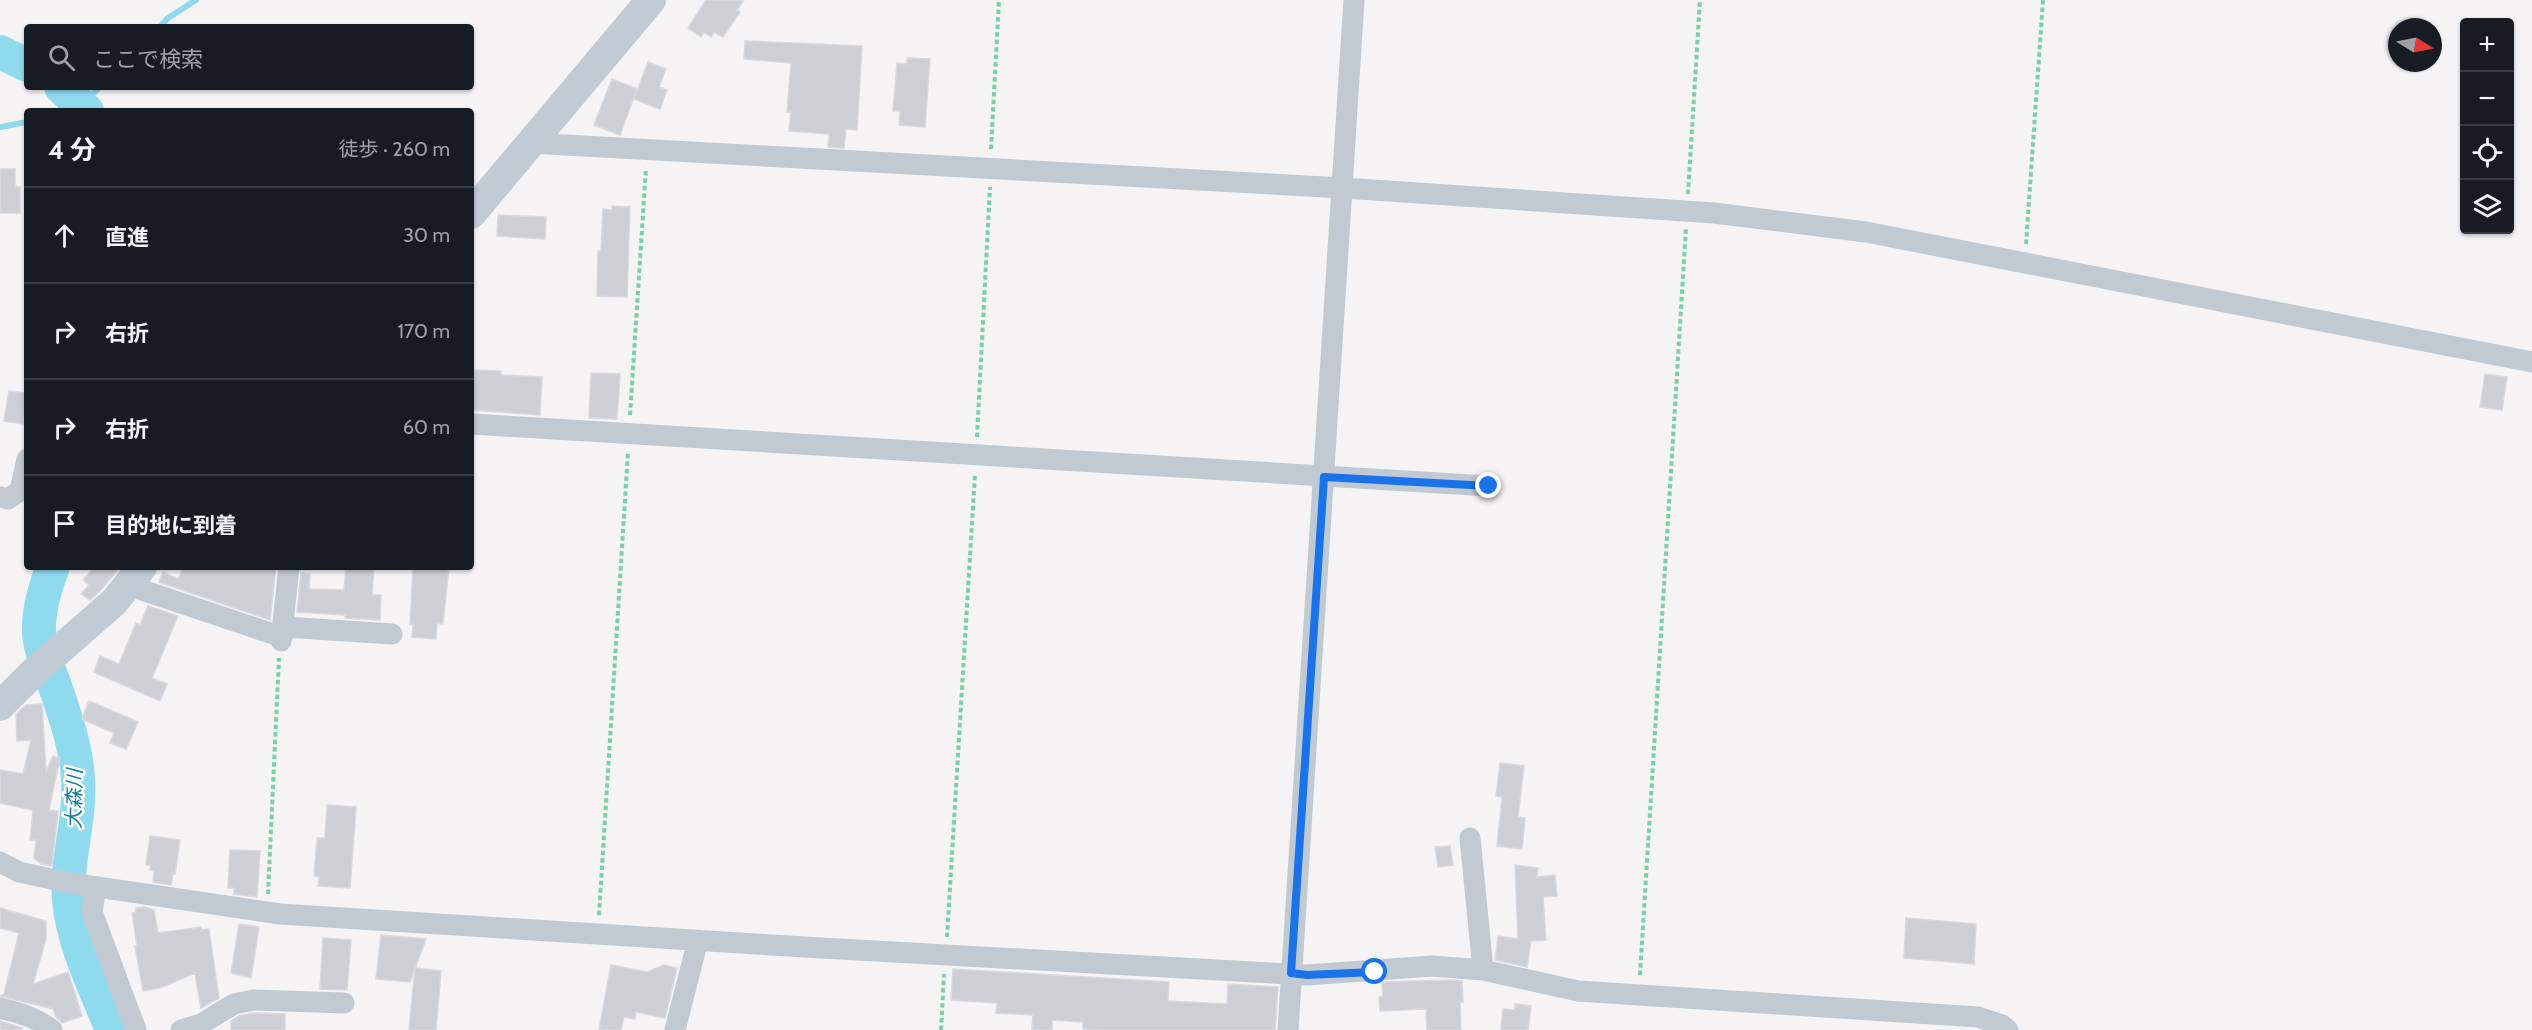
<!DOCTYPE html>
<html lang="ja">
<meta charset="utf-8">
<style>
:root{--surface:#171b24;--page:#242831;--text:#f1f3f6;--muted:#9ea1a6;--line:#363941}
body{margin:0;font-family:Cabin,"Noto Sans JP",sans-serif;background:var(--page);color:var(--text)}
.controls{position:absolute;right:18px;top:18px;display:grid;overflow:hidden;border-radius:6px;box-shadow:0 2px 4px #0004}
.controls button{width:54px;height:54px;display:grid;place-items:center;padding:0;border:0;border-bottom:2px solid var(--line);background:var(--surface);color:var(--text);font:30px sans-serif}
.compass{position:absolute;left:2388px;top:18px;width:54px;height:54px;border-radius:50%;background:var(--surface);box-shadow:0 2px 4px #0004;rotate:100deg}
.stop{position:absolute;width:18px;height:18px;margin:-14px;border:4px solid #1a73e8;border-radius:50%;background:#fff}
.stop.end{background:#1a73e8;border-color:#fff;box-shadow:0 2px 6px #0008}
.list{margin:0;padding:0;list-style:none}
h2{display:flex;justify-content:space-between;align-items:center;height:78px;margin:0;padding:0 24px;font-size:26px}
h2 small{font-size:20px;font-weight:400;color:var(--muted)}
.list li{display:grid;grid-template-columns:39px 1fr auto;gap:18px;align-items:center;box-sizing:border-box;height:96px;padding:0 24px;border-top:2px solid var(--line)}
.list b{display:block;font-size:22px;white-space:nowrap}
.list em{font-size:20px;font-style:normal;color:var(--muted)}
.icon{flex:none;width:33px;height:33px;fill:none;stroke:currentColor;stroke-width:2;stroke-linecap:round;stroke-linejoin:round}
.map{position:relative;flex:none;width:2532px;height:1030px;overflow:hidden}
.search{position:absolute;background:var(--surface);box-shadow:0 2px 4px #0004;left:24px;top:24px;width:450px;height:66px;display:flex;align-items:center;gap:15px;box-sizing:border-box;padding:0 21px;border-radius:6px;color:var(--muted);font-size:22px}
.panel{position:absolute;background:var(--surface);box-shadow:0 2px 4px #0004;left:24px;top:108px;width:450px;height:462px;border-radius:6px}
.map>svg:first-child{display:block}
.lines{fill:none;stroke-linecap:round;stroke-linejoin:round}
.stream{stroke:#90daee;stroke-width:6}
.river{stroke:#90daee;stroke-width:34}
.building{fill:#cdcfd5;stroke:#d7d9de;stroke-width:1.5}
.path{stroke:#7ad0a6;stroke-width:4;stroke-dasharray:4.5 3;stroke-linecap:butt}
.street{stroke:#c1cad2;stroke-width:21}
.secondary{stroke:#c1cbd6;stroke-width:30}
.route{stroke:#1a73e8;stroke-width:8}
.labels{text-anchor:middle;stroke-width:5;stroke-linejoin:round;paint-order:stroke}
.water-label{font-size:20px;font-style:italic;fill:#0c7c9b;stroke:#fff}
</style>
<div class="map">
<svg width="2532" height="1030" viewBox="0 0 2532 1030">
<rect width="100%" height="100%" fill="#f5f3f3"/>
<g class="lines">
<path class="stream" d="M160,27l8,-9 28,-18
M65,111l16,-6 19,-18
M0,127l27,-5"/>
<path class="river" d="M0,52l27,13
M61,87l26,24
M53,567c-8,19 -15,45 -14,66 1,18 10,36 16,53 10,30 21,60 23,92 3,41 -12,81 -9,122 4,45 27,89 43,130"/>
</g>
<path class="building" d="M706,0h38l-7,10 3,2 -17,25 -9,-5 -3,5 -7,-5 -3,5 -13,-9z
M745,41l117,5 -5,84 -11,-1 -2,19 -16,-1 1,-13 -40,-3 2,-19h-4l4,-49 -47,-4z
M907,58l23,1 -5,68 -26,-2 1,-14h-7l4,-48 10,1z
M648,62l18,7 -7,18 8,3 -7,19 -26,-10z
M612,79l25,10 -17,46 -26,-10z
M0,169h15v18h5v26h-20z
M612,206l18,1 -3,90 -30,-1 1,-45h3l2,-42 9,1z
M498,215l48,2 -1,22 -48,-3z
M474,370l27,1v4l41,2 -2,38 -69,-5z
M591,373l29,1 -3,45 -28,-1z
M2485,374l22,3 -5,33 -22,-3z
M9,391l18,2 -4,31 -19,-3z
M95,567h25l-19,23 -11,10 -9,-6 8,-9 -6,-5z
M184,567h92l-6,53 -111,-38 4,-10 15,7z
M346,567h28l-2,28h9l-1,25 -35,-2v-3l-48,-3 4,-39 9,1 -1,15 35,1z
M413,567h36l-6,57 -6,-1 -1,16 -24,-2 1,-13h-3z
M148,606l30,10 -26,62 15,6 -7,17 -66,-29 6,-16 19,8 17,-41 4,2z
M89,701l49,21 -12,27 -16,-6 4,-10 -32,-14z
M42,704l4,68 7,-16 7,2 -11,52 9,1 -6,55 -11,-2 -7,-6 2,-18h-6l3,-30 -33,-7v-33l23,4 8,-34 -14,1 -1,-27 10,-9z
M1500,763l24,3 -6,51 7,1 -3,31 -25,-3 5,-49 -6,-1z
M327,805l29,2 -6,81 -32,-2 1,-9 -5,-1 3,-38h8z
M150,836l30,4 -5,34 -2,-1 -2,12 -18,-3 1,-11 -4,-1 1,-5h-5z
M1450,846l3,19 -15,2 -3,-20z
M230,850l30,1 -3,46 -23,-3v-6h-6z
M1515,865l23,3 -1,9 18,-2 2,21 -14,1 3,43 -15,1 -4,26 -32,-7 3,-24 20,3z
M145,907l9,3 4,23 43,-6v3l8,-1 10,69 -18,10 -6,-35 -35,15 -17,3 -8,-45h2l-5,-33 4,-1v-4z
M0,908l46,13v18l-13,45 35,-12 14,44 -20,7 -6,-6 -3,-8 -53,-13 4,-2 15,-61 -19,-5z
M1906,918l70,6 -2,40 -70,-6z
M239,924l20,3 -8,51 -20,-5z
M381,935l45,4 -16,43 -34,-3z
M323,938l28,2 -4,50 -27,-1z
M611,965l36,7 17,-7 13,3 -12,50 -29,-6 -1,7 -11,-2 -3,13h-22z
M415,968l26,3 -5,59h-27z
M953,969l216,13 -1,19 59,3 1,-20 50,3 -3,43h-170l-22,-1v-7l-31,-2v10h-20l1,-15 -37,-2 1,-10 -46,-3z
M1454,980l8,1 1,21h-3l1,28h-34l-1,-21 -46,2 -1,-14 4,-1 -1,-14z
M1515,1004l16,2 -3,24h-27l2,-21 12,1z
M254,1013l31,1v16h-54v-9l8,-5z
M0,1021l22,7 -1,2h-21z"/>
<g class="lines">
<path class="path" d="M991,149l8,-149
M1688,194l12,-194
M2026,244l17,-244
M630,415l16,-247
M977,437l13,-250
M268,894l11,-236
M599,915l29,-463
M947,937l28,-463
M1640,975l46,-747
M941,1030l3,-56"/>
<path class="street" d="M529,143l814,45 371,25 152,19 666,130
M471,424l1018,62
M0,497l8,2 12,-8 7,-32
M127,585l155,52
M285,627l107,7
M281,641l8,-74
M1470,838l13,132
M0,862l19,10 51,11 210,31 524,33 503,28 125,-9 51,4 95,21 400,26 24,8 6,5
M96,887l-4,25 44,118
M0,1008c19,5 36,9 52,22
M181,1030l20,-6 33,-20 19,-4 91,3
M675,1030l23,-90
M1288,1030l66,-1030"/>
<path class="secondary" d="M471,214l180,-214
M0,706l33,-33 81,-71 28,-35"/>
</g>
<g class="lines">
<path class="route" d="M1375,972l-68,3 -16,-2 33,-496 165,9"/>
</g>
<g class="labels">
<g class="water-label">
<text transform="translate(74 799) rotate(-89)" y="7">大森川</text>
</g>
</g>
</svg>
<div class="controls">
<button>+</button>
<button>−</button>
<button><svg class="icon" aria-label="locate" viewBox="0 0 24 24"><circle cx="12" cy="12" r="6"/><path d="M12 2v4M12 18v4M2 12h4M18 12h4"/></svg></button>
<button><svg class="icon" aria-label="layers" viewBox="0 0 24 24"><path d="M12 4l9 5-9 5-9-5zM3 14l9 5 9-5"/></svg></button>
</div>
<svg class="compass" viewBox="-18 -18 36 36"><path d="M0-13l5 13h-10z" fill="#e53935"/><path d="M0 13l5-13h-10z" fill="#9ea1a6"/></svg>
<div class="stop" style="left:1375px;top:972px"></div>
<div class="stop end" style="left:1489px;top:486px"></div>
<div class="search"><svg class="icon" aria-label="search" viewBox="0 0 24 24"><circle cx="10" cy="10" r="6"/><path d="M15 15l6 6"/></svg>ここで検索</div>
<section class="panel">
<h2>4 分<small>徒歩 · 260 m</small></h2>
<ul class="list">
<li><svg class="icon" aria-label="ahead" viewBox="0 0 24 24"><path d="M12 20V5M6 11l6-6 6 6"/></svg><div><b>直進</b></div><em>30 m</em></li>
<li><svg class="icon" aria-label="right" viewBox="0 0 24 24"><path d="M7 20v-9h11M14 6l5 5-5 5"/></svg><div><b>右折</b></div><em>170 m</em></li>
<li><svg class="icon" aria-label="right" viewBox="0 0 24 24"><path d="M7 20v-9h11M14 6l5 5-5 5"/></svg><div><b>右折</b></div><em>60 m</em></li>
<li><svg class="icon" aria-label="arrive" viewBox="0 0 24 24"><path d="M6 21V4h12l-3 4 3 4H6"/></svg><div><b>目的地に到着</b></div></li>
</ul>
</section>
</div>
